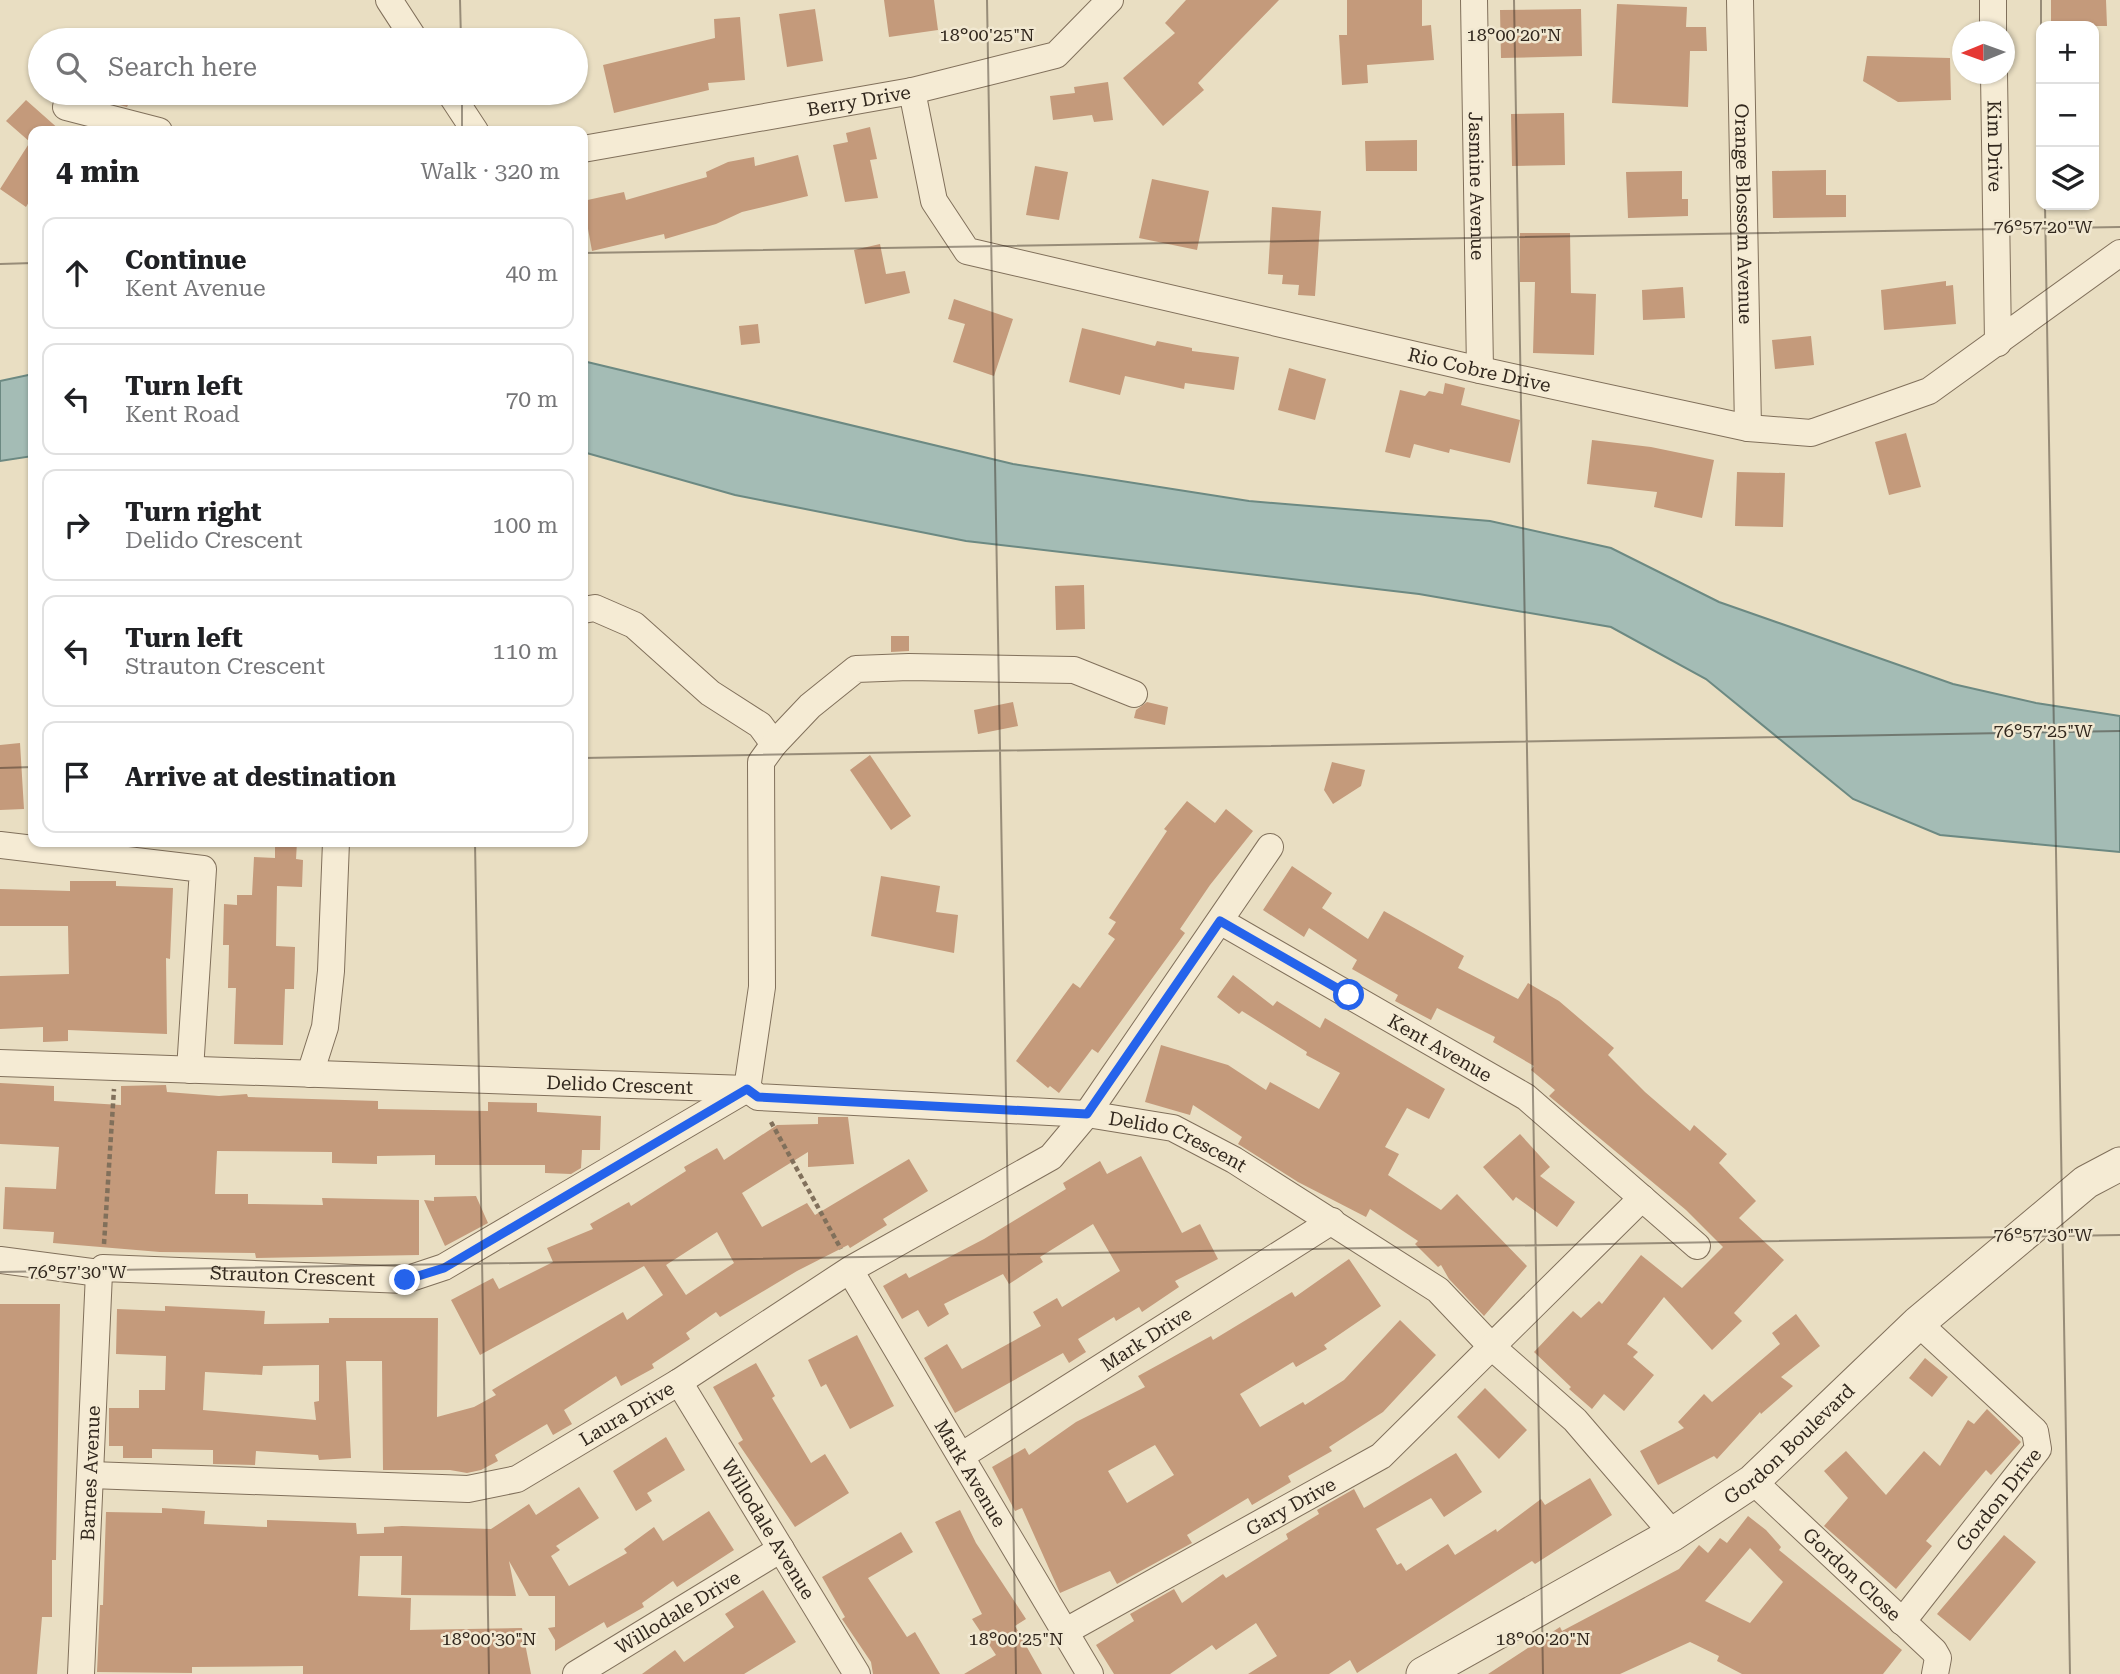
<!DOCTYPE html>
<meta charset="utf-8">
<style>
:root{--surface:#fff;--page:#f2f2f2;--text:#202124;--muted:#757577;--line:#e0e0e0}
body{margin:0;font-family:"Roboto Serif",serif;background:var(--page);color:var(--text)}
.controls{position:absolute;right:21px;top:21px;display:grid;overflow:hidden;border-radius:14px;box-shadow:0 2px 5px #0004}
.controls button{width:63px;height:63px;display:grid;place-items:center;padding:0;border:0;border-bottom:2px solid var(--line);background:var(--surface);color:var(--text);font:35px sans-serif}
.compass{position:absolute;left:1952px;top:21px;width:63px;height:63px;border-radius:50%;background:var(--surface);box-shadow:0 2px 5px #0004;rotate:269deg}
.stop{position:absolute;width:21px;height:21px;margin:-16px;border:5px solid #2563eb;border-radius:50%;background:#fff}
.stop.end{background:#2563eb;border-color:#fff;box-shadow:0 2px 7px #0008}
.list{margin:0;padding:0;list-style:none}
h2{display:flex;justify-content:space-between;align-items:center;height:91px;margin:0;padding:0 28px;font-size:30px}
h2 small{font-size:23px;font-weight:400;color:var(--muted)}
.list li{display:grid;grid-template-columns:46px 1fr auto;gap:21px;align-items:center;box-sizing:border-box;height:112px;margin:0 14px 14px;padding:0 14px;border:2px solid var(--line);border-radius:14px}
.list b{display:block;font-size:26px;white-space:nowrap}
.list p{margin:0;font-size:23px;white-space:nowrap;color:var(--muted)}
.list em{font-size:23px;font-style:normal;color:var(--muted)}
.icon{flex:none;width:38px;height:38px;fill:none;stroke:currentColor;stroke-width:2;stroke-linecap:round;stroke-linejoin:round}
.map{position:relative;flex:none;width:2120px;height:1674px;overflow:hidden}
.search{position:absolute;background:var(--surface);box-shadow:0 2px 5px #0004;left:28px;top:28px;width:560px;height:77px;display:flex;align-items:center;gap:18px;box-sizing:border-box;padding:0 24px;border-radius:38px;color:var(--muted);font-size:26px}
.panel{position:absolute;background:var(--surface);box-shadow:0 2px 5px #0004;left:28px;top:126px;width:560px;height:721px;border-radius:14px}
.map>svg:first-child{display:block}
.water{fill:#a4bcb5;stroke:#6c8982;stroke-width:2}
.building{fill:#c49a7b;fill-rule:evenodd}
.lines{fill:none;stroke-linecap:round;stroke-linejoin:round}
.minor-casing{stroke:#81705b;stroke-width:28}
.tertiary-casing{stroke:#81705b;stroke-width:35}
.path{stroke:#81705b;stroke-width:4.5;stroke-dasharray:5 3.5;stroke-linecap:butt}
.minor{stroke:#f5ebd4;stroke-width:26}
.tertiary{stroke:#f5ebd4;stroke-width:33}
.route{stroke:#2563eb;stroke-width:9}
.ticks{fill:none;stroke:#32281e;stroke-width:2;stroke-opacity:0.45}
.labels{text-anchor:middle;stroke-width:5;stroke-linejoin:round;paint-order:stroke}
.street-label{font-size:19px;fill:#32281e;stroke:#f1e8d1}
.ticks-label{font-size:18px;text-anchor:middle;fill:#32281e;stroke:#f1e8d1;stroke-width:5;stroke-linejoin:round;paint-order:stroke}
</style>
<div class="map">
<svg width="2120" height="1674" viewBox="0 0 2120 1674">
<rect width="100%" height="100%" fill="#e9dec2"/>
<path class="water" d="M583,361l430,103 236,37 241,20 121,27 108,54 234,82 83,19 84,13v136l-180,-17 -87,-36 -147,-120 -95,-52 -192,-33 -453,-53 -231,-46 -152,-43z
M33,374v82l-33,5v-80z"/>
<path class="building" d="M884,0h50l4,30 -49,7z
M1186,0h93l-81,83 6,7 -41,36 -40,-48 52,-45 -10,-10z
M1347,0h75v26l9,-1 3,35 -67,5 1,18 -26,2 -3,-50h8z
M2051,0h55l1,26h-56z
M1617,4l70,3 -1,20h20l1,24h-17l-2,56 -76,-4z
M815,9l8,52 -36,6 -8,-53z
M1581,9l1,47 -81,2 -1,-48z
M740,17l5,63 -37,3 1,7 -95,23 -11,-48 112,-27 -1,-19z
M1867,56l83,2 1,42 -53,2 -35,-21z
M1108,82l5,38 -19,2 -2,-7 -39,5 -3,-24 25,-3 -1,-6z
M74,93h60l-7,14z
M26,100l35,31h-28v64l-7,12 -26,-18 30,-47 -24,-21z
M1564,113l1,52 -53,1 -1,-52z
M870,127l7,32 -7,1 8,38 -33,4 -12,-57 15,-3 -2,-9z
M1417,140v31h-51l-1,-30z
M798,155l10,41 -66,16 -26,12 -51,15 -1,-5 -72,17 -9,-50 41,-9 2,8 81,-23 -1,-5 22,-10 26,-5 1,9z
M1035,166l33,6 -9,48 -33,-5z
M1826,170v25h20v22l-73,1 -1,-47z
M1682,171v28h6v17l-60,2 -2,-46z
M1152,179l57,12 -12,59 -58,-12z
M1272,207l49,4 -6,85 -17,-1 1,-10 -17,-1 1,-9 -15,-1z
M1520,233h50l1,60 25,1 -2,61 -61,-2 2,-71h-15z
M880,244l6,30 19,-3 5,22 -45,11 -11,-54z
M1946,281v5l7,-1 3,39 -72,6 -3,-40z
M1683,287l2,31 -42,2 -1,-30z
M954,299l59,20 -19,57 -41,-14 12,-38 -17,-5z
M758,324l2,19 -19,2 -2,-19z
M1082,328l73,18 2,-5 35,7v3l47,6 -5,33 -49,-7 -1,6 -59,-13 -5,19 -51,-13z
M1811,336l3,29 -39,4 -3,-29z
M1289,368l37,11 -11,41 -37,-10z
M1445,383l20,5 -4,17 59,15 -10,43 -60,-14 -1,4 -35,-9 -4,14 -25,-6 15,-62 25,6 4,-5 14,3z
M1906,433l15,54 -32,8 -14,-53z
M1592,440l59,7 63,13 -12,58 -48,-11 3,-15 -70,-8z
M1737,472l48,1 -2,54 -48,-1z
M1084,585l1,44 -29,1 -1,-44z
M891,636h18v15l-18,1z
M1013,702l5,24 -40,8 -4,-24z
M1147,702l21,5 -3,18 -31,-7 2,-8z
M20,743l4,66 -24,1v-65z
M870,755l41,61 -20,14 -41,-60z
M1332,762l33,8 -4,16 -28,18 -9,-14z
M1187,801l28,22 11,-14 27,22 -43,54 -30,44 5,4 -87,120 -6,-4 -33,44 -9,-7 -2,2 -32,-27 57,-78 7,5 35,-49 -7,-5 8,-12 -7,-4 58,-87 -3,-2z
M275,842h22l-1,17 7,1 -1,27 -25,-1 -1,60 19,1 -1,42h-9l-2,56 -49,-1 2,-56h-8l1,-43h-6l1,-41 13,1v-10h15l2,-38 21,1z
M1292,866l40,27 -10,15 46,31 16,-28 80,45 -6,12 60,31 10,-16 31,18 55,47 -6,7 37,37 45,39 4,-6 33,29 -8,9 37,38 -17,17 45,42 -50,53 8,8 -30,29 -48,-53 -37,47 11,8 -5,5 21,18 -30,36 -20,-17 -12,15 -23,-20 2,-2 -37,-35 39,-41 8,7 18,-17 3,3 39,-49 41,33 41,-41 -37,-37 -137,-114 6,-6 -24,-20 3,-4 -41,-24 2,-5 -58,-29 -6,12 -36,-19 3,-6 -46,-26 5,-9 -48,-32 -5,9 -41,-27z
M881,876l59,10 -4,26 22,3 -4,38 -83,-17z
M70,881h46v5l57,2 -3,71 -4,-1 1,76 -99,-4v11l-25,1v-15l-43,2v-53l69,-2 -1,-48h-68v-37l70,2z
M1233,975l40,31 4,-5 43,27 5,-10 120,71 -16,30 -22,-11 -22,39 14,7 -11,21 53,35 16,-16 70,72 -43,50 -35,-37 -8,-14 -3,2 -23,-23 3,-3 -48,-32 -4,8 -68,-35 -60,-38 4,-7 -49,-32 -3,10 -45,-13 16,-57 67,20 38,25 4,-8 49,27 21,-36 -34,-18 1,-3 -65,-41 -3,3 -22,-17z
M0,1083l54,3v15l67,4v-19l45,-1 1,7 52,4 28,-2 1,3 130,4v8l110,2v-9l49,1v9l64,4 -1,34h-18l-1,18 -10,6 -26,-1v-8h-110v-10l-58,1v8l-45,-1v-11l-115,-1 -2,43h33v10l75,1 -1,-7 97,2v55l-163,3 -1,-5 -95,-1 -107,-9 1,-11 -51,-3 2,-42 51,2 3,-42 -59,-3z
M818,1117h30l6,47 -46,3v-15l-66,41 20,34 45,-24 8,12 94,-56 19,32 -45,28 4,6 -37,23 -2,-3 -51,26 -77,46 -4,-5 -30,21 4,6 -38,25 2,4 -33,18 -5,-10 -52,34 8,14 -19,11 -6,-11 -52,31 3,6 -17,9 -14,3 -17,-3h-67l-1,-109h-36l5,97 -32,2 -1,-5 -62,-4 -1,14 -42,-1v-14l-61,-1v9h-29v-12h-14v-38h30v-18h26l1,-34 -50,-2 1,-45 48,2v-5l100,5 -1,13 65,-1v-5h109l-1,99 37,-10 22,-12 -4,-5 131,-78 4,8 36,-25 -19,-29 -164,89 -29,-55 42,-22 6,11 54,-27 -6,-14 46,-19 -3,-5 39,-22 2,4 55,-35 -2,-4 33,-19 7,12 53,-35 41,-1zM717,1232l17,31 -48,32 -20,-30zM319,1365v36l-5,1 2,18 -113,-10 2,-38 57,3 1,-9z
M1520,1134l30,33 -10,9 35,26 -18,25 -41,-30 -3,4 -30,-34z
M1141,1156l41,77 18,-9 18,35 -43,22 4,6 -37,25 -3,-5 -23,14 -2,-4 -36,22 8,13 -17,11 -6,-10 -108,60 -31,-55 23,-14 15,25 79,-43 -8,-14 24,-14 5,9 58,-36 -27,-47 -53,33 3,5 -34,22 -6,-10 -59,30 5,10 -21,13 -10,-17 -16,9 -19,-33 23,-13 3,5 75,-39 82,-50 -3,-6 37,-22 7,13z
M476,1196l12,27 -43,23 -21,-46 10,1v-4z
M1349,1259l32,47 -57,39 3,4 -31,18 -3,-5 -53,32 20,33 43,-25 2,3 39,-25 56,-60 36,35 -53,57 -54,35 3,4 -44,25 3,6 -39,23 -4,-7 -61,37 5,8 -75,41 -7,-13 -50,22 -38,-85 -7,3 -23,-44 33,-19 4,7 47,-33 69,-35 -7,-11 73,-40 2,4 79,-48 3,5zM1155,1445l19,30 -47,28 -19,-32z
M0,1304h60l-4,256h-4v57h-10l-5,57h-37z
M1796,1314l24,32 -39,31 12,9 -32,28 -1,-2 -43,47 -3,-3 -56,29 -18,-34 44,-23 -6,-6 26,-28 8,8 68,-58 -8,-11z
M857,1335l37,71 -44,23 -24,-45 -5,3 -13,-27z
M1925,1358l23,19 -16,20 -23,-19z
M756,1363l19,33 -3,2 39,65 14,-9 24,39 -54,34 -57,-84 5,-3 -30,-53z
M1485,1388l42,42 -28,29 -42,-42z
M1987,1409l34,33 -30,33 -5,-5 -60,71 6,5 -36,43 -72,-63 24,-28 -24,-27 22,-20 40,44 38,-44 16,15 28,-46 6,4z
M666,1437l19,33 -38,23 5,8 -16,10 -23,-40z
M1456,1453l26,39 -38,25 -13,-19 -55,31 21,36 4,-2 5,8 42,-27 7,11 41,-26 1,3 44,-33 4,6 45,-27 22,37 -77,49 -3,-3 -175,112 -7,-13 -21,14h-81l29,-18 -21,-33 -40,27 -4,-5 -42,29h-56l-18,-29 38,-24 -4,-7 44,-25 8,14 41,-29 3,4 62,-39 -2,-5 33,-20 -2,-4 37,-21 10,19z
M579,1487l20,31 -43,28 4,4 -9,6 18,30 58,-33 -3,-4 30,-22 9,14 46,-30 25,39 -57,37 -4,-6 -31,22 2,4 -37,21 -3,-6 -49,29v-11l-7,-12 7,-1v-31h-26l-20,-35 7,35 -115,-1 1,-39h-42l-2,40 53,2 -1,32 112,-2 9,46h-228v-8l-111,1v6l-95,-1 3,-67h3l3,-93 56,1v-5l43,3 -1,13 63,3v-7l89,3 1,11 27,-1v-6l18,-1 89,3 38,-25 7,11z
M960,1510l16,33 50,76 -11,7 27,48h-78l32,-19 -24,-36 10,-5 -47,-92z
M1748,1516l18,14 15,17 -2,3 123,100 -19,24h-141l-25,-13 2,-5 -29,-14 -70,32h-132l72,-47 2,4 117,-62 20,-24 9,8 12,-15 7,5zM1750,1548l33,34 -33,41 -45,-22z
M901,1532l12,20 -45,26 39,59 8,-5 25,42h-67l-2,-12 -29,-43 3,-2 -23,-40z
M2004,1535l32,27 -66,79 -33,-27z
M763,1590l33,52 -52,32h-102l33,-24 9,12 50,-35 -9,-13z"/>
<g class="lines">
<defs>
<g id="minor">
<path d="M389,0l26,40"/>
<path id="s1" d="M1474,0l6,370"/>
<path id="s2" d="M1740,0l8,428"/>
<path d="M1993,0v32"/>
<path id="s3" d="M1994,74l4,269"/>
<path id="s4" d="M912,91l22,110 33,50 513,119 268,58 63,5 118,-42 191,-138"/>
<path d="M450,93l25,38"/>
<path d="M66,107l93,24"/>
<path id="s5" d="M583,149l329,-58 144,-36 54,-55"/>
<path d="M583,610l12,-2 39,17 76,68 50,32 14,19"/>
<path d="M0,845l203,24 -13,201"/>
<path id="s6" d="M1220,921l306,176 171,149"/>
<path id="s7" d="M0,1063l747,26 11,8 329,17 86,14 61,32 204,130 54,57 83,73 98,114"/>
<path d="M310,1074l15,-47 6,-56 5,-129"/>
<path id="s8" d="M0,1260l99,13 4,-5 302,12 39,-13 303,-178 15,-102 -1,-225 13,-18 36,-38 46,-37 53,-2 165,3 60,24"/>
<path id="s9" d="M851,1272l239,402"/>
<path id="s10" d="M679,1382l178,292"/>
<path id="s11" d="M961,1456l371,-235"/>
<path id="s12" d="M91,1475l377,14 49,-10 162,-97 172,-113 200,-112 36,-43 183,-267"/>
<path id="s13" d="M1753,1481l181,170 4,7 -3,16"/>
<path id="s14" d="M1902,1622l136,-173 -3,-18 -117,-108"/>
<path id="s15" d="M1066,1631l315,-175 261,-258"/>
<path id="s16" d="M81,1674l18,-401"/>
<path id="s17" d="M576,1674l205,-125"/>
</g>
<g id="tertiary">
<path id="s18" d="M1423,1674l250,-140 80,-53 165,-158 168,-141 34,-18"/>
</g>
</defs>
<use href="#minor" class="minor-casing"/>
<use href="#tertiary" class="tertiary-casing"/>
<path class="path" d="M771,1122l70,127
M104,1244l10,-155"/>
<use href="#minor" class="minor"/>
<use href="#tertiary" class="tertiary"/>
</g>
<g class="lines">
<path class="route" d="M405,1280l39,-12 303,-179 11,8 329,17 133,-193 129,74"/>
</g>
<path class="ticks" d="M460,0l1,40M987,0l29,1674M1514,0l29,1674M2041,0v26M462,93v38M2045,205l25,1469M583,253l1537,-26M0,264l33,-1M583,758l1537,-27M0,768l33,-1M475,842l14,832M0,1272l2120,-37"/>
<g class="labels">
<g class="street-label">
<text dy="7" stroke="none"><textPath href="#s5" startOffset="280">Berry Drive</textPath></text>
<text dy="7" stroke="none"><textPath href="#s3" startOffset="72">Kim Drive</textPath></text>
<text dy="7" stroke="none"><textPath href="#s1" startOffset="186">Jasmine Avenue</textPath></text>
<text dy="7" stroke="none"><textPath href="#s2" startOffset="214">Orange Blossom Avenue</textPath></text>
<text dy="7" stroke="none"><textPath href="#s4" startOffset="698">Rio Cobre Drive</textPath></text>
<text dy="7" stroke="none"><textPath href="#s6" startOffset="254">Kent Avenue</textPath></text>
<text dy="7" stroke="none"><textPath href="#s7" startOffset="620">Delido Crescent</textPath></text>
<text dy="7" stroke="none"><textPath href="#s7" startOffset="1186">Delido Crescent</textPath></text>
<text dy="7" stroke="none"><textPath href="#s8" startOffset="296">Strauton Crescent</textPath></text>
<text dy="7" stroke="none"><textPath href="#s11" startOffset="219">Mark Drive</textPath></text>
<text dy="7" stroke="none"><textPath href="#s12" startOffset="555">Laura Drive</textPath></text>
<text dy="7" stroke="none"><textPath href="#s18" startOffset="434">Gordon Boulevard</textPath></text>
<text dy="7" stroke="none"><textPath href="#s16" startOffset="201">Barnes Avenue</textPath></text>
<text dy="7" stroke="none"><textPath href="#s9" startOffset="234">Mark Avenue</textPath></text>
<text dy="7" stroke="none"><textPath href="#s14" startOffset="156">Gordon Drive</textPath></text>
<text dy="7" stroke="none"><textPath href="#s15" startOffset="257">Gary Drive</textPath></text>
<text dy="7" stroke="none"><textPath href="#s10" startOffset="172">Willodale Avenue</textPath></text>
<text dy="7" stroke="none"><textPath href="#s13" startOffset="136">Gordon Close</textPath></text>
<text dy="7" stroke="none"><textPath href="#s17" startOffset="119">Willodale Drive</textPath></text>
</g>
</g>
<g class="ticks-label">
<text x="987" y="41">18°00'25"N</text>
<text x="1514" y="41">18°00'20"N</text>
<text x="2043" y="233">76°57'20"W</text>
<text x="2043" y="737">76°57'25"W</text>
<text x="2043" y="1241">76°57'30"W</text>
<text x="77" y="1278">76°57'30"W</text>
<text x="489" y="1645">18°00'30"N</text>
<text x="1016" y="1645">18°00'25"N</text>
<text x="1543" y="1645">18°00'20"N</text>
</g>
</svg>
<div class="controls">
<button>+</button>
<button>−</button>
<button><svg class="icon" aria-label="layers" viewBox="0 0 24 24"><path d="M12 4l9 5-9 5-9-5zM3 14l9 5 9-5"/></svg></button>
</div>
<svg class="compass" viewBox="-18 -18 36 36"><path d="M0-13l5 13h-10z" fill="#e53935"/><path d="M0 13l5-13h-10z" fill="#757577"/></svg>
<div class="stop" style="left:1349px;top:995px"></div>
<div class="stop end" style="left:405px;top:1280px"></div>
<div class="search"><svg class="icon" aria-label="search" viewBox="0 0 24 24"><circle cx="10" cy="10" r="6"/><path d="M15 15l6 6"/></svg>Search here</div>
<section class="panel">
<h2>4 min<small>Walk · 320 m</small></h2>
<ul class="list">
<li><svg class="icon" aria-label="ahead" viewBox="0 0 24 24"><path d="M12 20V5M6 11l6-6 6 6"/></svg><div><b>Continue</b><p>Kent Avenue</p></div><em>40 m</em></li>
<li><svg class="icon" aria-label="left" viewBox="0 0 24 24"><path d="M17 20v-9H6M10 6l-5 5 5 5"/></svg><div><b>Turn left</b><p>Kent Road</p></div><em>70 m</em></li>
<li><svg class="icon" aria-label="right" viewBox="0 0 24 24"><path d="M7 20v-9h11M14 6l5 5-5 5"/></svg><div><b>Turn right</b><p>Delido Crescent</p></div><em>100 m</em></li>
<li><svg class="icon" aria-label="left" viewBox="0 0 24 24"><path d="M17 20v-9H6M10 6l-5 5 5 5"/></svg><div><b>Turn left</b><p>Strauton Crescent</p></div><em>110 m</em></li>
<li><svg class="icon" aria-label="arrive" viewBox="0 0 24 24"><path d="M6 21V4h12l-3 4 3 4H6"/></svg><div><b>Arrive at destination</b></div></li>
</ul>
</section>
</div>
